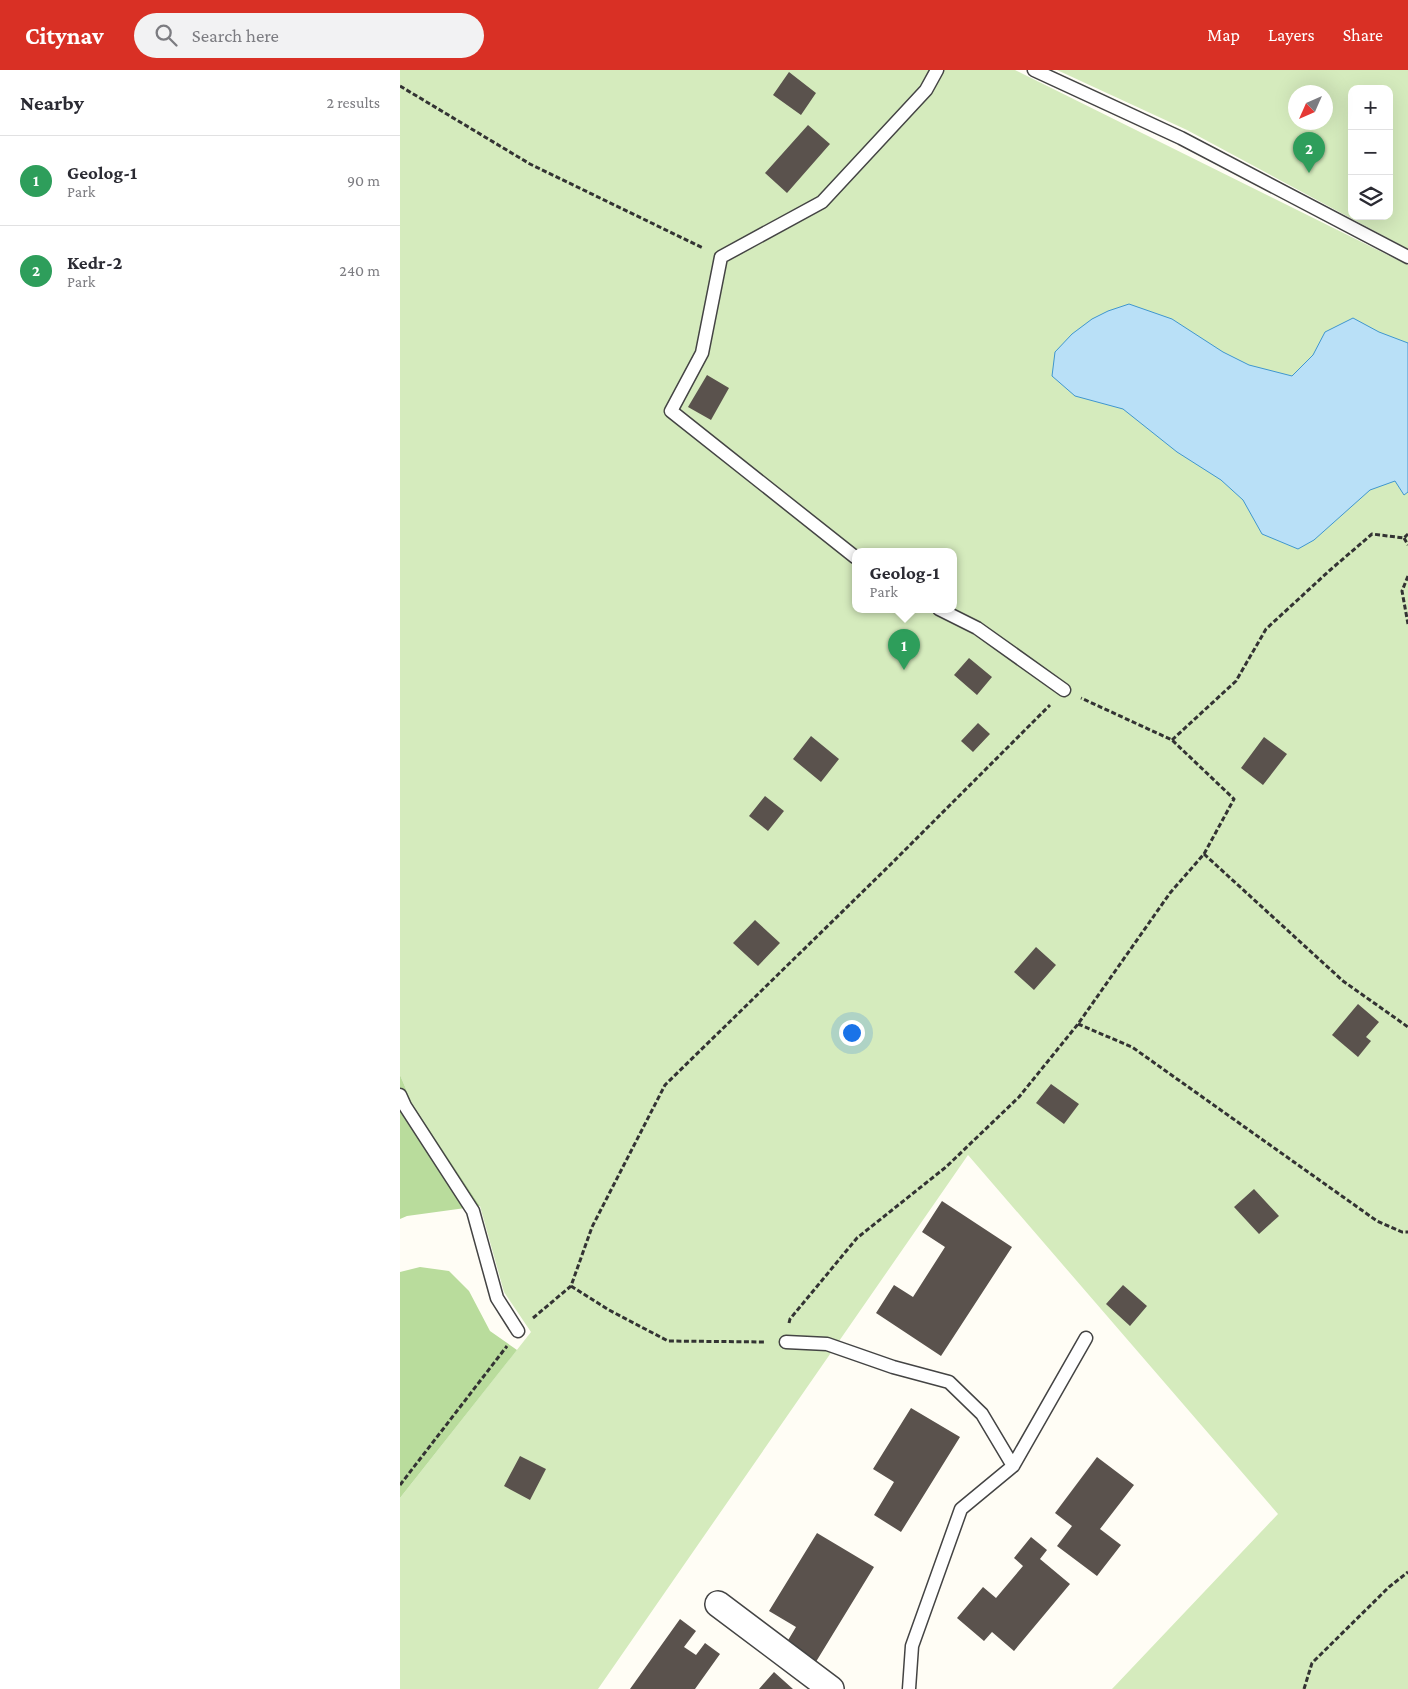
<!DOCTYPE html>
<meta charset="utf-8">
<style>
:root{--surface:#fff;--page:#f2f2f3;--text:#2b2b33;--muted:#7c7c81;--line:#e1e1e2;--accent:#d93025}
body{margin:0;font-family:"Crimson Pro",serif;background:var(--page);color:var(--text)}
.controls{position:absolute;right:15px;top:15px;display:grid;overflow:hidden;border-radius:10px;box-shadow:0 5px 20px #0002}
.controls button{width:45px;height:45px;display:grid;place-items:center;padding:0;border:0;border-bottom:1px solid var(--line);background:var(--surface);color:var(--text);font:25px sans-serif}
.compass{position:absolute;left:888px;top:15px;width:45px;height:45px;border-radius:50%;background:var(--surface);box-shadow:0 5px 20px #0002;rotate:225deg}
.you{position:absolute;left:451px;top:962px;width:18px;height:18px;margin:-12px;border:4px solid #fff;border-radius:50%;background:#1a73e8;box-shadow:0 0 0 8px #1a73e833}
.badge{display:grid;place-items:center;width:32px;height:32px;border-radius:50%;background:var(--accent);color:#fff;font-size:16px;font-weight:700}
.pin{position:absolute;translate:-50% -41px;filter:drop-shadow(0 1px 2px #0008)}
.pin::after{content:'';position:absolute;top:26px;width:18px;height:15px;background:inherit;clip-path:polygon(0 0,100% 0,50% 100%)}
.popup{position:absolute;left:452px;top:478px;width:105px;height:65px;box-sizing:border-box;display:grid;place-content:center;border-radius:10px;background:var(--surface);filter:drop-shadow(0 1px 4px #0005);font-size:16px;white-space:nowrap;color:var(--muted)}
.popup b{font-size:19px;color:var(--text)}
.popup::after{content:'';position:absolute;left:50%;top:100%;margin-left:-10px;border:10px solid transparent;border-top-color:var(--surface)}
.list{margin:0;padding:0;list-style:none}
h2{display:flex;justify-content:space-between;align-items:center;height:65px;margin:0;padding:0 20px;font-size:21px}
h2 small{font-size:16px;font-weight:400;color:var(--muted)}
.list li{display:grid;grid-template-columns:32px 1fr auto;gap:15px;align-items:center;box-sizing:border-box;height:90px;padding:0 20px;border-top:1px solid var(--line)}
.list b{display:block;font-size:19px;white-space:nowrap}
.list p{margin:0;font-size:16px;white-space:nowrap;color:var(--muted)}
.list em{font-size:16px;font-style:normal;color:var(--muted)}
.icon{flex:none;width:28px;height:28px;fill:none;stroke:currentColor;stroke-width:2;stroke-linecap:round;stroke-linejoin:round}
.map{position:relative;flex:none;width:1008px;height:1619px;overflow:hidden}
header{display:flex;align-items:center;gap:30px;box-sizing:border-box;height:70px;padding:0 25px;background:var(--accent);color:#fff}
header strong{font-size:24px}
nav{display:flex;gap:28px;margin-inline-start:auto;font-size:18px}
.search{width:350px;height:45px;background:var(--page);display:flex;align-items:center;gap:12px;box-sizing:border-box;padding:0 18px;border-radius:28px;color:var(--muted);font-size:19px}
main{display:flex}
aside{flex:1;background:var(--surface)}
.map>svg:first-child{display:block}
.green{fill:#d5ebbd;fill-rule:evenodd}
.forest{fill:#b9dc9c}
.water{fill:#b9e0f7;stroke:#3f96cf}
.building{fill:#5a524d}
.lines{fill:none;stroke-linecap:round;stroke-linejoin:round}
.lane-casing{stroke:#444;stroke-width:15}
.street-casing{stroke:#444;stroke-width:28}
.path{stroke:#333;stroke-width:3;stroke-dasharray:5 2.5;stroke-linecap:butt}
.lane{stroke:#fff;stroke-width:12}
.street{stroke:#fff;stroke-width:25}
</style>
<header>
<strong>Citynav</strong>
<div class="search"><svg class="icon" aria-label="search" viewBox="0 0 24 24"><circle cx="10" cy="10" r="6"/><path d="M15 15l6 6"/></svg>Search here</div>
<nav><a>Map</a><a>Layers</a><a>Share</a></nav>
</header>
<main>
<aside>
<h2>Nearby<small>2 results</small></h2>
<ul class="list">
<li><span class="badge" style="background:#2e9e5b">1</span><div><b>Geolog-1</b><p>Park</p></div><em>90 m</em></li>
<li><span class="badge" style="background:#2e9e5b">2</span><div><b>Kedr-2</b><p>Park</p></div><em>240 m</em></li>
</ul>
</aside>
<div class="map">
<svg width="1008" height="1619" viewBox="0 0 1008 1619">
<rect width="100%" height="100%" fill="#fffdf5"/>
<path class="green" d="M0,0h615l393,195v1424h-296l166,-175 -310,-359 -370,534h-198v-191l131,-166 -27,-40 -24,-86 -68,-103 -12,-28zM455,481h98v58h-98z
M657,0h351v179l-221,-119zM952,19h37v127h-37zM896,22h30v30h-30z"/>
<path class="forest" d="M0,1005l12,28 68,103 -73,10 -7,3z
M20,1197l29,4 20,20 21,40 27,19 -117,148v-226z"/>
<path class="water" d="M729,234l43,15 51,33 26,13 43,11 21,-21 12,-23 28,-14 26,14 29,11v149l-4,3 -9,-14 -25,9 -56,50 -16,9 -36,-15 -19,-34 -22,-20 -44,-28 -54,-43 -48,-13 -23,-20 3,-24 17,-18 20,-15 16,-8z"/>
<path class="building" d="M389,2l27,21 -15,22 -28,-20z
M408,55l22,19 -43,49 -22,-20z
M307,305l22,13 -18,32 -23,-13z
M569,588l23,19 -15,18 -23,-20z
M578,653l12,11 -17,18 -12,-11z
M411,666l28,23 -18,23 -28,-23z
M864,667l23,17 -24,31 -22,-17z
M365,726l19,15 -16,20 -19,-15z
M355,850l25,23 -22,23 -25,-23z
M636,877l20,18 -22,25 -20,-18z
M958,934l21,18 -13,15 5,4 -13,16 -26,-22z
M651,1014l28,20 -15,20 -28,-21z
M854,1119l25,27 -20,18 -25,-27z
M542,1131l70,46 -71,109 -65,-43 18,-28 19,12 32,-50 -23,-15z
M723,1215l24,21 -17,20 -24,-22z
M511,1338l49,29 -59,95 -27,-17 20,-33 -21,-13z
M120,1386l26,13 -16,31 -26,-14z
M697,1387l37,28 -34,44 21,16 -24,31 -40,-30 15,-20 -17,-13z
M417,1463l57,34 -60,98 -30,-18 12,-20 -27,-16z
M631,1467l16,13 -7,9 30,25 -56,67 -22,-19 -8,9 -27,-23 26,-31 13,11 27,-32 -9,-8z
M280,1549l16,12 -12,16 12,8 9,-12 15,11 -25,35h-65z
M374,1602l19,17h-34z"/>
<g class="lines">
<defs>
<path id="lane" d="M634,0l147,68 227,119
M455,487l-184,-146 31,-58 19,-96 101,-55 104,-112 11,-20
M539,539l38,19 87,62
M0,1025l5,11 68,105 24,87 21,33
M386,1272l41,2 66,23 56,15 33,32 31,52 -52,43 -49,137 -3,43
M613,1396l73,-128"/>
<path id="street" d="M318,1534l113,85"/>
</defs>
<use href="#lane" class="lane-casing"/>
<use href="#street" class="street-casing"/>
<path class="path" d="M0,16l130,78 173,84
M1004,468l4,7
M1008,506l-6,15 6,33
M772,670l64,-59 30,-52 63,-58 43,-37 32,4 4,-4
M804,784l139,127 65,46
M678,954l54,23 245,174 25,11h6
M171,1216l38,24 59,31 98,1
M133,1248l38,-32 21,-59 73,-142 224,-219 161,-161
M389,1253l1,-4 67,-81 89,-71 73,-70 59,-73 92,-131 34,-39 30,-55 -62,-59 -91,-42
M0,1415l107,-139
M904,1619l8,-26 77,-76 19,-15"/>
<use href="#lane" class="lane"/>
<use href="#street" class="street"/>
</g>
</svg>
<div class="controls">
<button>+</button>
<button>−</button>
<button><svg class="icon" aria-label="layers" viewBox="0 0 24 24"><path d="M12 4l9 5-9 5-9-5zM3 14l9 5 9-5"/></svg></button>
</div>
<svg class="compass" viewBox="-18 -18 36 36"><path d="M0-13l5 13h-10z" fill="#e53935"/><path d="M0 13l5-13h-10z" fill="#7c7c81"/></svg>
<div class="you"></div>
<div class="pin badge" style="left:504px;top:600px;background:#2e9e5b">1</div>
<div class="popup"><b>Geolog-1</b>Park</div>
<div class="pin badge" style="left:909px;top:103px;background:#2e9e5b">2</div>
</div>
</main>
